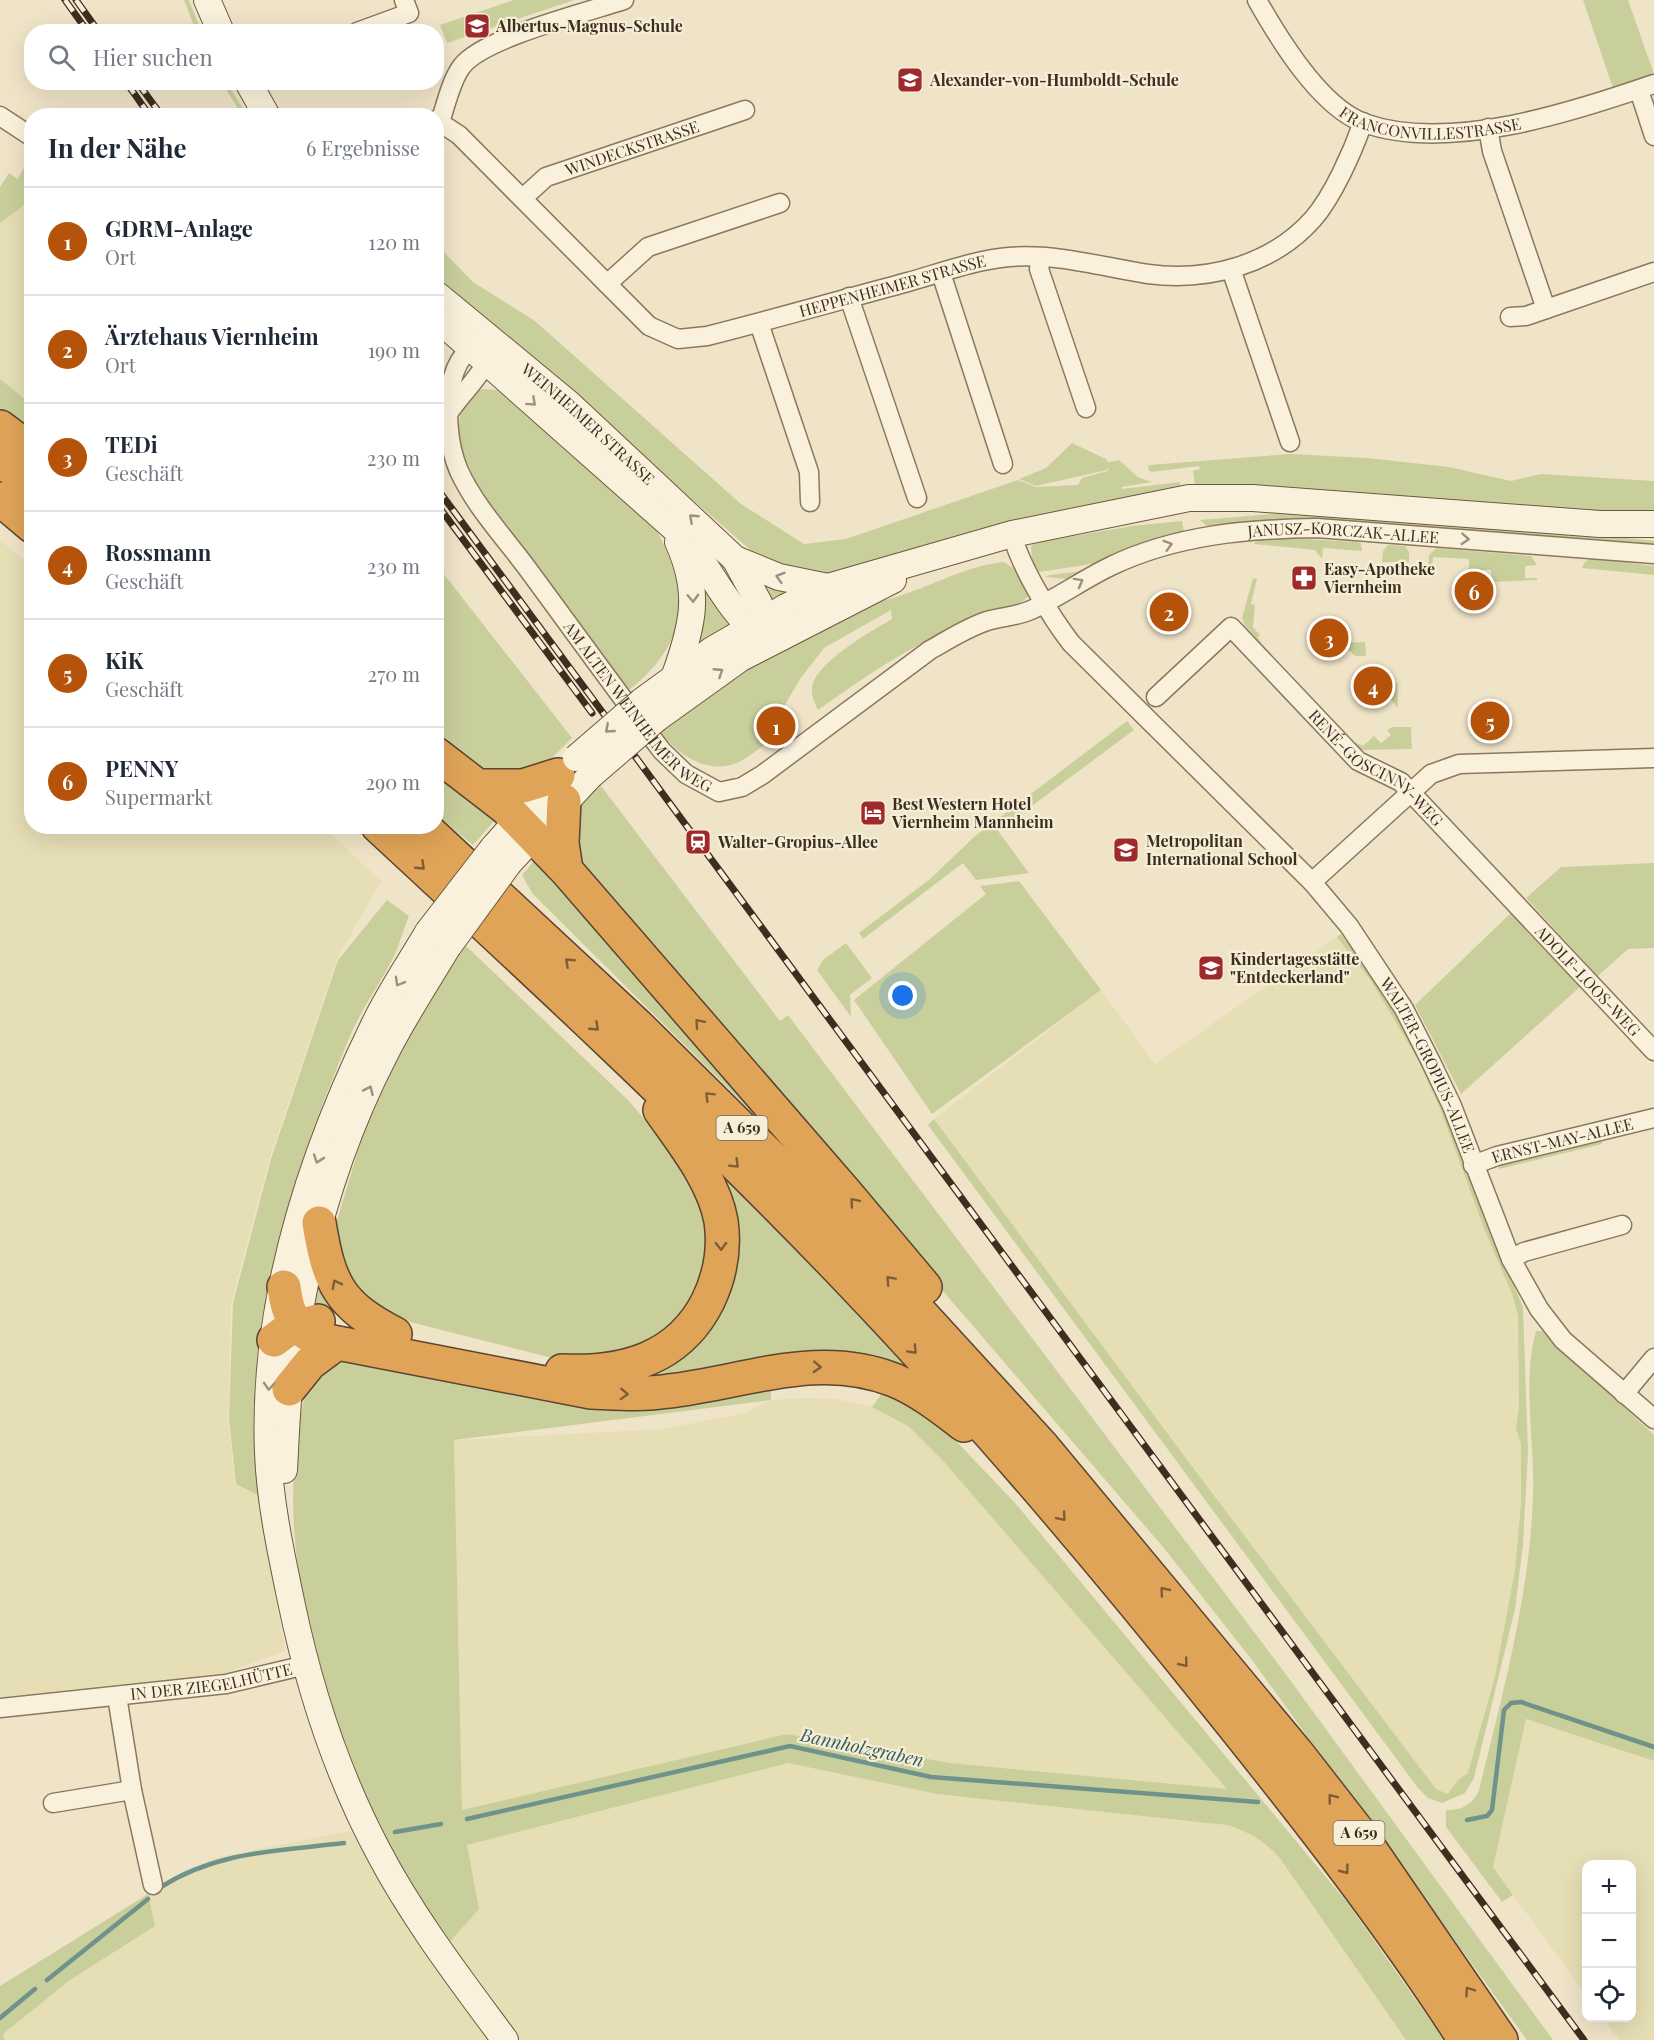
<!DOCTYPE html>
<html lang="de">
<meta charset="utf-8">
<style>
:root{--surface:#fff;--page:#f2f2f3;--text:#1f2937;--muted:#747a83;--line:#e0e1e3;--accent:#b45309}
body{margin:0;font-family:"Playfair Display",serif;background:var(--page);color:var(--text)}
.controls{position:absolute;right:18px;bottom:18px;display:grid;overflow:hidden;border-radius:12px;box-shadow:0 6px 24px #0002}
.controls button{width:54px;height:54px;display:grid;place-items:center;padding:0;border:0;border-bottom:2px solid var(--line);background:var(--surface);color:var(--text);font:30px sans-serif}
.you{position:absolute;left:903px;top:996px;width:21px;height:21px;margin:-15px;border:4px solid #fff;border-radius:50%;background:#1a73e8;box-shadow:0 0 0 9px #1a73e833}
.badge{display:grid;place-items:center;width:39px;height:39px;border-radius:50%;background:var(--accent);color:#fff;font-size:20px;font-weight:700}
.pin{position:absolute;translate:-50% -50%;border:3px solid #fff;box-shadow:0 2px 6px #0006}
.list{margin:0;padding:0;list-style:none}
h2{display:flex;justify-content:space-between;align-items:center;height:78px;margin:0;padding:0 24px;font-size:26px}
h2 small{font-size:20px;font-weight:400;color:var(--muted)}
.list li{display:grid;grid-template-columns:39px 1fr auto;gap:18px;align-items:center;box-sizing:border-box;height:108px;padding:0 24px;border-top:2px solid var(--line)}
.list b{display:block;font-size:22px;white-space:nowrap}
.list p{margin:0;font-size:20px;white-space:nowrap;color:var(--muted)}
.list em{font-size:20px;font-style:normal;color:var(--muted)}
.icon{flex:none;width:33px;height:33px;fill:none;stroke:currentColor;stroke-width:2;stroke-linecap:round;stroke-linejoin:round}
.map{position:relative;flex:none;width:1654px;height:2040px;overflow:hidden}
.search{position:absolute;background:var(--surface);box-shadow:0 6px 24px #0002;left:24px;top:24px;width:420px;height:66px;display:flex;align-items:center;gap:15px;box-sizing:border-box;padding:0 21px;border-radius:24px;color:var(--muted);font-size:22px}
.panel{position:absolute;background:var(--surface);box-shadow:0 6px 24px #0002;left:24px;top:108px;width:420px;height:726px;border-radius:24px}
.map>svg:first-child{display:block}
.farmland{fill:#e6deb5}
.green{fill:#c9cf9b}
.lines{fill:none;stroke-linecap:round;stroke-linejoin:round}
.stream{stroke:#6f938a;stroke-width:4.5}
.street-casing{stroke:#8d765c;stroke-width:21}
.secondary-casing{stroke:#6f573f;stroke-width:28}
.highway-casing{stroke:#5b4430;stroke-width:36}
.street{stroke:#faf1dc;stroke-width:18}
.secondary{stroke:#faf1dc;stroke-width:26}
.highway{stroke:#e0a458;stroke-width:33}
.rail-casing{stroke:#3d2e20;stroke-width:7}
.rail{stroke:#f7eed8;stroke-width:4.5;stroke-dasharray:14;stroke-linecap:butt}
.secondary-bridge-casing{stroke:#6f573f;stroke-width:28;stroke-linecap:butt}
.secondary-bridge{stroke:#faf1dc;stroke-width:26}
.oneway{stroke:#9c907e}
.oneway2{stroke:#7e5d36}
.labels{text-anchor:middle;stroke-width:4.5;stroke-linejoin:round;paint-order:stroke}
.shield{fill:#f7eed8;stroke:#756857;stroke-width:1.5}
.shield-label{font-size:15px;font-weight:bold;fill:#3d2e20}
.poi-label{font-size:16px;font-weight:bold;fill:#3d2e20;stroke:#f7eed8;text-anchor:start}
.street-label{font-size:16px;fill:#3d2e20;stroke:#f7eed8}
.water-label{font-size:18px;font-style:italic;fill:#2f5d5a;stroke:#f7eed8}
</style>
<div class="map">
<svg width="1654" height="2040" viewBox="0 0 1654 2040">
<rect width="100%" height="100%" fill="#f0e4c8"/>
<path class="farmland" d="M31,200v204l-31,-25v-156z
M0,540l31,26 1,260 291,1 58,54 -44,78 -68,201 -38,144 -3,115 7,65 24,12 26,155 -60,22 -225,24z
M1337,937l34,44 46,77 22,48 46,125 27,63 6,22 1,90 -3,22 5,16v59l-6,67 -20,106 -27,97 -10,7 -10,14 -12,-5 -251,-332 -251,-338 167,-129 54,74z
M802,1398l34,1 36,8 36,19 36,36 283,327 -277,-26 -163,-29 -325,76 -8,-370 209,-11 82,-16 26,-13z
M1526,1719l128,42v279h-35l-16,-22h29v-154h-46v131l-93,-128z
M788,1763l149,31 290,31 23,7 14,9 15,16 127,183h-1401l-3,-6 68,-54 84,-54 -6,-32 66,-36 136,-27 70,113 59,-35 -12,-64z"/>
<path class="green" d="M184,0h5l12,31h-5z
M514,0h60l-127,43 -7,-18z
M1583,0h45l26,74 -41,14z
M222,83h5l20,32h-5z
M31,154v46l-31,23v-36l9,-14 9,6z
M437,245l36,37 62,39 206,183 63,40 42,-5 172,-59 18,7 42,-2 4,-7 26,-7 1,-9 10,-2 19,17 14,5 -30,5v2l58,-7 1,11 -56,7 -104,18 -173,53 -26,4 -54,-13 -15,-10 -249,-215 -67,-62z
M0,379l31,25v34l-31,-24z
M482,389l18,1 151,130c39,70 43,118 -23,171l-145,-196c-18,-34 -43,-81 -1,-106z
M1072,443l34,16 3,5 -2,6 -71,16 -17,-7 27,-11z
M1290,454l77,4 82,9 62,14 30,-7 113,7v36l-458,-24 -3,-22 7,-2 -1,-3 -48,6 -3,-3 1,-4z
M1285,513l323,23 46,5v6l-369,-27 -77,7 -8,-7z
M1182,521l2,11 -86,31 -59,9 -7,-12 -1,-14 3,-3 98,-17z
M1288,538l69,4 4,1 1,8 -39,-3 -1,11 -7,-9 -61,-6 2,-4z
M1388,545l17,1 4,6v10h-27l1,-11z
M1436,548l95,8 6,9 -12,1v12h12v2l-45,2 -1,-12h-22v-11l-36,-2 -1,11h-4l1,-13z
M1591,558l63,8v9l-72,-7 3,-6z
M1004,562l15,10 12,21c-13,18 -47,21 -67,29 -53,24 -99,54 -146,88 -3,-7 -7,-13 -6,-22 3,-25 59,-57 80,-69l-1,-9 -67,38 -24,31 -18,31 -22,16 7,17c-9,6 -18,14 -28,19 -30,14 -61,-7 -79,-30 55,-46 117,-90 183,-119 21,-9 44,-12 65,-20 31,-11 63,-28 96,-31z
M436,564l136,174 -22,22 -52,21 -61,-37z
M1083,571l-17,8 -20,-2 3,-2z
M753,572l42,15 -22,16z
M1253,578l4,1 -6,25 4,1 -2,22 7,8 -2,2 4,8 -18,-21 -2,-6z
M699,579l36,44 -44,28z
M1365,642l1,14h-11l-13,-13z
M1385,683h12l1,25 -19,-22z
M1127,721l7,9 -136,101 31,42 -53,7 -13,-17 -100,76 -4,-6 71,-54 44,-42z
M1392,727h19l1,22 -51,1 -9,-9 11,5 11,-10 7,7 10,-8 -4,-5z
M437,765l59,54 -23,26 -36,-30z
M601,786l179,235 8,-6 494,654 271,371h-26l-275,-380 -89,-113 -374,-435 -18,19 -239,-238 -10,-18 11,-13 42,-7c-1,-37 -5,-44 26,-69z
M1654,863v85l-26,1 -30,27 -72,-78 35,-31z
M1019,881l82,109 -169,124 -78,-114 132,-106 -6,-8z
M387,900l22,16c-5,12 -9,26 -14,38 -13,27 -32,52 -44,80 -48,114 -90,232 -96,358 -1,34 3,70 4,104l-23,-12 -7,-66 4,-115 38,-144 67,-199z
M1512,912l69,74 -120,108 -46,-89z
M1341,934l34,42 20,33 47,95 54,140 27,63 5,145 -5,93 -8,64 -41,169 -9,15 -23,10 -14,-5 -10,-10 -490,-663 6,-6 251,338 251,332 12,5 10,-14 10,-7 27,-97 20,-106 6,-67v-59l-5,-16 3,-22 -1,-90 -6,-22 -27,-63 -46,-125 -22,-48 -46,-77 -34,-44z
M846,943l26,35 -22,17 1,22 -34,-47 6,-10z
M466,946l163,155 54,64 19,30 10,65 -29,64 -64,35h-63l-142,-36 -28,-8 -37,-32 -14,-56 28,-93 59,-128z
M1601,1138l1,6 -103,25 -2,-7z
M694,1145l238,247 -34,-20 -230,11 -63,-4 112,-77z
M317,1267l32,50 -36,-7z
M1536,1331h6l112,104v326l-128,-42 -33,148 20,28 -11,7 -56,-75v-17c17,0 26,-5 33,-20 24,-98 51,-195 54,-296 2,-51 -11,-114 3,-163z
M345,1358l82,13 344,12v17l-317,40 8,370 325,-76 163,29 277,26 -283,-327 -36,-36 -36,-19 13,-18 52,32 79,83 334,402 94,134h-38l-127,-183c-16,-17 -30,-25 -52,-32l-290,-31 -149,-31 -321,82 12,64 -32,36c-33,-58 -71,-114 -95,-176 -39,-102 -73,-231 -53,-341 2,-15 4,-35 13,-48 7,-12 21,-16 33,-22z
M148,1894l7,32 -85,54 -67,54 2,6h-5v-54z"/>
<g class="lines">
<path class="stream" d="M467,1819l323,-73 141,31 327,25
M1467,1820l20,-4 5,-6 12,-100 7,-7 10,-1 133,45
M395,1832l46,-8
M161,1887c56,-36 118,-36 183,-44
M47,1980l101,-81
M0,2018l35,-29"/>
<defs>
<g id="street">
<path id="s1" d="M1257,0c22,39 63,107 107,123 84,30 209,-11 290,-39"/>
<path d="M357,32l52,-19 -5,-13"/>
<path d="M1639,90l15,46"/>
<path d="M0,116l32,21"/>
<path id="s2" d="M436,120l23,15 190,191 29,13 29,-3c67,-17 134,-36 201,-54 32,-9 67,-22 101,-25 46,-4 94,10 139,17 60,8 124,-9 165,-55 20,-23 40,-68 50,-97"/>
<path d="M440,122c6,-17 11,-42 22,-56 21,-28 126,-54 162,-66"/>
<path d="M1488,128l4,23 54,158"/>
<path id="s3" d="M523,198l23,-21 199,-67"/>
<path d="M1041,258l-2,11 47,139"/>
<path d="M1231,269l59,173"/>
<path d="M941,273l62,191"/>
<path d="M607,284l41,-37 132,-44"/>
<path d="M849,297l68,201"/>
<path d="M1510,317l16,-1 128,-44"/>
<path d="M759,323l50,149 1,30"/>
<path id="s4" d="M448,414c15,-24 42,-44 45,-73 -22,2 -34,15 -40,36 -8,30 -6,66 6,94 16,35 45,66 68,97 45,61 89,122 135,183l24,23 33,18 23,-5 20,-12 168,-125c18,-10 36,-22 57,-29 14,-4 31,-5 44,-11 28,-13 53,-31 80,-44 65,-31 135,-37 206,-38l337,26"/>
<path id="s5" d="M1012,534c8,32 39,83 59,109l241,239 37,44 55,83 27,53 21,44 59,153 28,50 24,31 91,79"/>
<path id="s6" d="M1156,697l75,-70 127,134 43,21 253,269"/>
<path d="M1312,882l119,-108 28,-10 195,-6"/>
<path id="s7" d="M1473,1165l24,-9 157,-38"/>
<path d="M1511,1259l13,-7 98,-27"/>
<path d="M1624,1394l30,-36"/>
<path id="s8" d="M0,1708l226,-24 80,-19"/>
<path d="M132,1790l21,95"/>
<path d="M53,1803l79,-13 -15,-94"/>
</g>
<g id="secondary">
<path d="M207,0l14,32"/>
<path d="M248,82l19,34"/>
<path id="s9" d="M436,294l132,109 167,156 24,44 10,39"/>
<path d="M436,317l247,219c28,32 44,75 78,100"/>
<path d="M735,559l44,18 49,10"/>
<path d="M675,675c18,-50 26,-83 3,-133"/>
<path d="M642,701l70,-51 74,-43 42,-20 184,-53 177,-36h64l347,26h54"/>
<path d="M656,719l85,-61 152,-78"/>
<path d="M493,848l65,-74"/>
<path d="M509,863l81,-87"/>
<path d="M428,932c-18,31 -39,61 -54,93 -64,131 -112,281 -106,428 2,50 13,100 23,148 18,87 45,171 87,250 35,67 82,128 127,189"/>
<path d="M284,1470c2,-36 3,-73 8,-109 14,-106 44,-212 93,-307 18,-36 41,-71 62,-106"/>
</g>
<path id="highway" d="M0,427l32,24
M0,459l32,27
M0,499l32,27
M436,754l70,54 60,62 280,323 79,94
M480,786h43l35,-11
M564,801l-2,42 4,27
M378,826c161,149 321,297 473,456 128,134 249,277 365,422 87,108 174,219 249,336
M423,826l215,200 129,127 113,116 163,178 254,306 60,77 144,210
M319,1223c10,61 20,82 76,111
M284,1287c3,26 11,46 38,53l269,52c26,1 52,3 78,-1 77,-9 149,-41 225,-11 25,10 49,29 70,45
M274,1340l16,-12 28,-7
M562,1371c61,3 117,-12 146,-70 12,-25 17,-52 13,-80 -7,-40 -38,-78 -61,-111
M289,1389l21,-26 27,-20"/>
</defs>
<use href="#street" class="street-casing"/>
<use href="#secondary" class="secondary-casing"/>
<use href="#highway" class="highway-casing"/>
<use href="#street" class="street"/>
<use href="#secondary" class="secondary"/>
<use href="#highway" class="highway"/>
<defs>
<path id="rail" d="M65,0l23,32
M76,0l23,32
M126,82l24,34
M137,82l25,34
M436,487l1148,1553
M436,503l156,210"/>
</defs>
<use href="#rail" class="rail-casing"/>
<use href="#rail" class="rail"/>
<defs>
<path id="secondary-bridge" d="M576,758l66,-57
M590,776l66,-57
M428,932l65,-84
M447,948l62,-85"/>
</defs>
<use href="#secondary-bridge" class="secondary-bridge-casing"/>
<use href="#secondary-bridge" class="secondary-bridge"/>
</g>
<defs><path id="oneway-chevron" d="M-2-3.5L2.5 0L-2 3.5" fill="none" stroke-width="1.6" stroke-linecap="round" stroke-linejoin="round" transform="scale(1.5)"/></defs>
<g class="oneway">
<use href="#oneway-chevron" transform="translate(532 402) rotate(42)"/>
<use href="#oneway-chevron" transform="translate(693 518) rotate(-137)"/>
<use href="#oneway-chevron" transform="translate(1465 539) rotate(4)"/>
<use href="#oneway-chevron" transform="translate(1168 545) rotate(-16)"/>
<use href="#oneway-chevron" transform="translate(780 577) rotate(-163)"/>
<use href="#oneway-chevron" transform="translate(1079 582) rotate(-29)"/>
<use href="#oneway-chevron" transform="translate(693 598) rotate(88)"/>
<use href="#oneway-chevron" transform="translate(719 672) rotate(-33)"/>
<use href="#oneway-chevron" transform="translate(609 729) rotate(139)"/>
<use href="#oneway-chevron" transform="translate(399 982) rotate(120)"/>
<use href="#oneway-chevron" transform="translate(369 1090) rotate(-66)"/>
<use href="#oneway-chevron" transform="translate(318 1159) rotate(109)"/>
<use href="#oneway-chevron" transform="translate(269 1386) rotate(93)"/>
</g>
<g class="oneway2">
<use href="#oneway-chevron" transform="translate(421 866) rotate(43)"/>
<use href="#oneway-chevron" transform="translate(569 962) rotate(-137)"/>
<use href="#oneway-chevron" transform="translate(699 1023) rotate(-131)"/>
<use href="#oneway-chevron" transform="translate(595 1027) rotate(43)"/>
<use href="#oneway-chevron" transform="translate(709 1096) rotate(-135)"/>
<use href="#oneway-chevron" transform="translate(735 1164) rotate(45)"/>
<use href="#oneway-chevron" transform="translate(854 1202) rotate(-130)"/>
<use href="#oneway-chevron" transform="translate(721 1246) rotate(89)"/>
<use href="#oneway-chevron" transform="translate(890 1280) rotate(-133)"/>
<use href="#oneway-chevron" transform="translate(336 1284) rotate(-118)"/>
<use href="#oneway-chevron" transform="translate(913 1350) rotate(47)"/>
<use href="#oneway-chevron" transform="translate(817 1367) rotate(3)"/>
<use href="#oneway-chevron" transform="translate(624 1394) rotate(2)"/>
<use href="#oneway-chevron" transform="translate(1062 1517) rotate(50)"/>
<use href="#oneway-chevron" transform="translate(1164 1591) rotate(-130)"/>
<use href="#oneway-chevron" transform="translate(1184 1663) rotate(51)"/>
<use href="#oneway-chevron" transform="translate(1332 1798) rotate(-128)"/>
<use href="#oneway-chevron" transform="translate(1345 1870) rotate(53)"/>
<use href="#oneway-chevron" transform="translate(1469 1991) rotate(-125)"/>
</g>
<defs>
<symbol id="school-square" viewBox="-11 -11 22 22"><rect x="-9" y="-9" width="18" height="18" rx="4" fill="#9e2a2b" stroke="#f7eed8"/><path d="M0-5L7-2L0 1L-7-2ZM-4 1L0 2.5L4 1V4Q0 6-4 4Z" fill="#fff"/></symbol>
<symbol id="pharmacy-square" viewBox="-11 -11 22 22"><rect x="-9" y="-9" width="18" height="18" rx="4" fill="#9e2a2b" stroke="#f7eed8"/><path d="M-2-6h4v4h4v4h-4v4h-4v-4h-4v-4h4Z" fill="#fff"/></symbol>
<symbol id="hotel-square" viewBox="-11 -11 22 22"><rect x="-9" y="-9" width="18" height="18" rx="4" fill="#9e2a2b" stroke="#f7eed8"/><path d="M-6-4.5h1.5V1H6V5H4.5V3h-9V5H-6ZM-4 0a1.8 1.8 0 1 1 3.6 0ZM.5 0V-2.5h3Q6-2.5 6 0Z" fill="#fff"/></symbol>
<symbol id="station-square" viewBox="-11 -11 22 22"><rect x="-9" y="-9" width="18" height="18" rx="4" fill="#9e2a2b" stroke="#f7eed8"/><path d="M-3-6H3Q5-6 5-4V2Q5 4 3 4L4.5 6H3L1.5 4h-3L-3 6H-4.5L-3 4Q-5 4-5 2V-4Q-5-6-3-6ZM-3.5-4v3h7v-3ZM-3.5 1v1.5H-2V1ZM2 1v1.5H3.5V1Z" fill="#fff"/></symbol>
</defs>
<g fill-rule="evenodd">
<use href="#school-square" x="462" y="11" width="30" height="30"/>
<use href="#school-square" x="895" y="65" width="30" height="30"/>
<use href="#pharmacy-square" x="1289" y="563" width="30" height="30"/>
<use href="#hotel-square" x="858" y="798" width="30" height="30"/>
<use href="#station-square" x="683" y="827" width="30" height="30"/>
<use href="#school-square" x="1111" y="835" width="30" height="30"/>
<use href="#school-square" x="1196" y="953" width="30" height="30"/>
</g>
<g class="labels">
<g class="shield">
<rect x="716.5" y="1116" width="51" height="24" rx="4.5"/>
<rect x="1333.5" y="1821" width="51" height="24" rx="4.5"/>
</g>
<g class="shield-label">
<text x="742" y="1133">A 659</text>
<text x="1359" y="1838">A 659</text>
</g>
<g class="poi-label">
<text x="496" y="32">Albertus-Magnus-Schule</text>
<text x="930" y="86">Alexander-von-Humboldt-Schule</text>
<text x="1324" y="575">Easy-Apotheke<tspan x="1324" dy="18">Viernheim</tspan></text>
<text x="892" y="810">Best Western Hotel<tspan x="892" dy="18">Viernheim Mannheim</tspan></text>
<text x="1146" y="847">Metropolitan<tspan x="1146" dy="18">International School</tspan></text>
<text x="718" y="848">Walter-Gropius-Allee</text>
<text x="1230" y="965">Kindertagesstätte<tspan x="1230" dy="18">"Entdeckerland"</tspan></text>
</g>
<g class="street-label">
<text dy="6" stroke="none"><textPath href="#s1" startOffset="232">FRANCONVILLESTRASSE</textPath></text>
<text dy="6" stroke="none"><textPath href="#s3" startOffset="122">WINDECKSTRASSE</textPath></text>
<text dy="6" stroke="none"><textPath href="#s2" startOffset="550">HEPPENHEIMER STRASSE</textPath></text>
<text dy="6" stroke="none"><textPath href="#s9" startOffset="200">WEINHEIMER STRASSE</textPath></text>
<text dy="6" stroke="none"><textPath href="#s4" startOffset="1352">JANUSZ-KORCZAK-ALLEE</textPath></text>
<text dy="6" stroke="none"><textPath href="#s4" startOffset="538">AM ALTEN WEINHEIMER WEG</textPath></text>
<text dy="6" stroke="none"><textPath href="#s6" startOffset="306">RENÉ-GOSCINNY-WEG</textPath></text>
<text dy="6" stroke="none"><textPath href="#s6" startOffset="608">ADOLF-LOOS-WEG</textPath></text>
<text dy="6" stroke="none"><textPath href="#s5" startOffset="682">WALTER-GROPIUS-ALLEE</textPath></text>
<text dy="6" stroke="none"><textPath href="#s7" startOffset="93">ERNST-MAY-ALLEE</textPath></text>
<text dy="6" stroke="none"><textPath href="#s8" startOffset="213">IN DER ZIEGELHÜTTE</textPath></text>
</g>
<g class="water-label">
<text transform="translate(862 1748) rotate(12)" y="6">Bannholzgraben</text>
</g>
</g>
</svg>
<div class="controls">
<button>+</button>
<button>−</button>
<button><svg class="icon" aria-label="locate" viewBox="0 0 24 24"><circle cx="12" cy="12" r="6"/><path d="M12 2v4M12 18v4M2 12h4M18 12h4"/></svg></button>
</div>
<div class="you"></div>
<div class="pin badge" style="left:776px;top:726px">1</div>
<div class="pin badge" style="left:1169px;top:612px">2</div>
<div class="pin badge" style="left:1329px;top:638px">3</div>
<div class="pin badge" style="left:1373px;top:686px">4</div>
<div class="pin badge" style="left:1490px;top:721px">5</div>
<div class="pin badge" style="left:1474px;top:591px">6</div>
<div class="search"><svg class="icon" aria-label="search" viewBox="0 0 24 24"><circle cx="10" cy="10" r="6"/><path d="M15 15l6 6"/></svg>Hier suchen</div>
<section class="panel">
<h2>In der Nähe<small>6 Ergebnisse</small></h2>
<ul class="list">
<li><span class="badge">1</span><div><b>GDRM-Anlage</b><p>Ort</p></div><em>120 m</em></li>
<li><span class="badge">2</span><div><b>Ärztehaus Viernheim</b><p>Ort</p></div><em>190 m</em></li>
<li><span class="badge">3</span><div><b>TEDi</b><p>Geschäft</p></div><em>230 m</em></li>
<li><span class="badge">4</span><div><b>Rossmann</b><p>Geschäft</p></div><em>230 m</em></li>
<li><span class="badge">5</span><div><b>KiK</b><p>Geschäft</p></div><em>270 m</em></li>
<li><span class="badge">6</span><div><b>PENNY</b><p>Supermarkt</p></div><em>290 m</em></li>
</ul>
</section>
</div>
